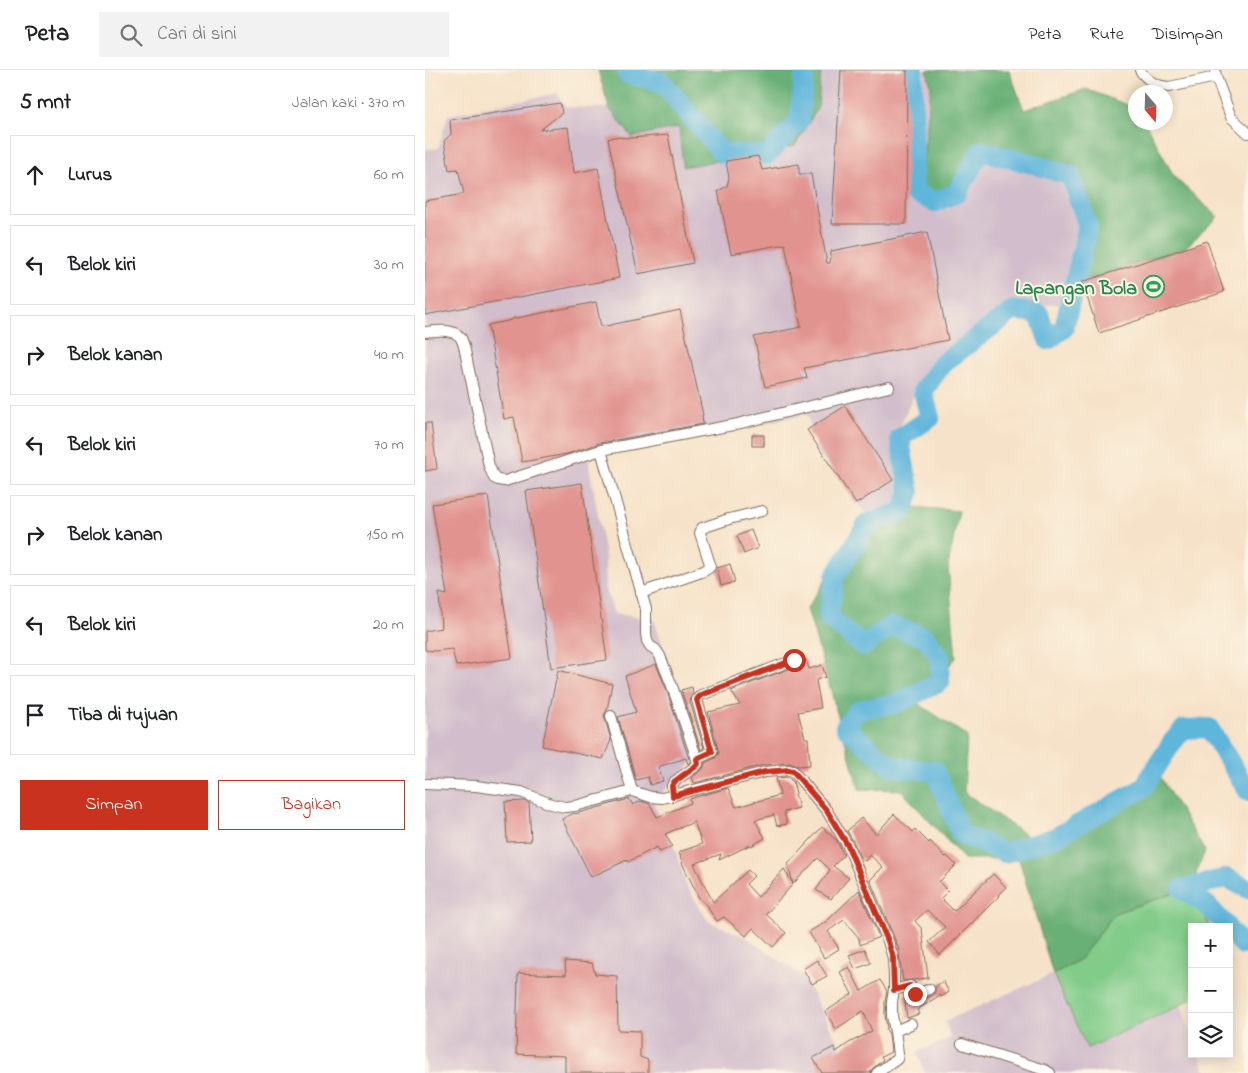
<!DOCTYPE html>
<html lang="id">
<meta charset="utf-8">
<style>
:root{--surface:#fff;--page:#f2f2f2;--text:#202124;--muted:#757577;--line:#e0e0e0;--accent:#c8321e}
body{margin:0;font-family:"Indie Flower",sans-serif;background:var(--page);color:var(--text)}
.controls{position:absolute;right:15px;bottom:15px;display:grid;overflow:hidden;border-radius:0px;box-shadow:0 2px 12px #0003}
.controls button{width:45px;height:45px;display:grid;place-items:center;padding:0;border:0;border-bottom:1px solid var(--line);background:var(--surface);color:var(--text);font:25px sans-serif}
.compass{position:absolute;left:703px;top:15px;width:45px;height:45px;border-radius:50%;background:var(--surface);box-shadow:0 2px 12px #0003;rotate:161deg}
.stop{position:absolute;width:15px;height:15px;margin:-11px;border:4px solid #c8321e;border-radius:50%;background:#fff}
.stop.end{background:#c8321e;border-color:#fff;box-shadow:0 1px 5px #0008}
.list{margin:0;padding:0;list-style:none}
h2{display:flex;justify-content:space-between;align-items:center;height:65px;margin:0;padding:0 20px;font-size:21px}
h2 small{font-size:16px;font-weight:400;color:var(--muted)}
.list li{display:grid;grid-template-columns:32px 1fr auto;gap:15px;align-items:center;box-sizing:border-box;height:80px;margin:0 10px 10px;padding:0 10px;border:1px solid var(--line);border-radius:0px}
.list b{display:block;font-size:19px;white-space:nowrap}
.list em{font-size:16px;font-style:normal;color:var(--muted)}
.actions{display:flex;gap:10px;padding:15px 20px}
.actions a{flex:1;padding:11px 0;border:1px solid var(--accent);border-radius:0px;text-align:center;font-size:18px;color:var(--accent)}
.actions .main{background:var(--accent);color:#fff}
.icon{flex:none;width:28px;height:28px;fill:none;stroke:currentColor;stroke-width:2;stroke-linecap:round;stroke-linejoin:round}
.map{position:relative;flex:none;width:823px;height:1003px;overflow:hidden}
header{display:flex;align-items:center;gap:30px;box-sizing:border-box;height:70px;padding:0 25px;background:var(--surface);border-bottom:1px solid var(--line)}
header strong{font-size:24px}
nav{display:flex;gap:28px;margin-inline-start:auto;font-size:18px}
.search{width:350px;height:45px;background:var(--page);display:flex;align-items:center;gap:12px;box-sizing:border-box;padding:0 18px;border-radius:0px;color:var(--muted);font-size:19px}
main{display:flex}
aside{flex:1;background:var(--surface)}
.map>svg:first-child{display:block}
.industrial{fill:#d1bdcb}
.green{fill:#82cc8a;stroke:#5e7b54}
.forest{fill:#69b076;stroke:#526d4a}
.lines{fill:none;stroke-linecap:round;stroke-linejoin:round}
.river{stroke:#5eb6db;stroke-width:20}
.building{fill:#e1938f}
.street-casing{stroke:#7c6a5a;stroke-width:12}
.street{stroke:#fff;stroke-width:10}
.route{stroke:#c8321e;stroke-width:6}
.labels{text-anchor:middle;stroke-width:4;stroke-linejoin:round;paint-order:stroke}
.leisure-label{font-size:20px;font-weight:bold;fill:#27864d;stroke:#fcf5e5;text-anchor:end}
</style>
<header>
<strong>Peta</strong>
<div class="search"><svg class="icon" aria-label="search" viewBox="0 0 24 24"><circle cx="10" cy="10" r="6"/><path d="M15 15l6 6"/></svg>Cari di sini</div>
<nav><a>Peta</a><a>Rute</a><a>Disimpan</a></nav>
</header>
<main>
<aside>
<h2>5 mnt<small>Jalan kaki · 370 m</small></h2>
<ul class="list">
<li><svg class="icon" aria-label="ahead" viewBox="0 0 24 24"><path d="M12 20V5M6 11l6-6 6 6"/></svg><div><b>Lurus</b></div><em>60 m</em></li>
<li><svg class="icon" aria-label="left" viewBox="0 0 24 24"><path d="M17 20v-9H6M10 6l-5 5 5 5"/></svg><div><b>Belok kiri</b></div><em>30 m</em></li>
<li><svg class="icon" aria-label="right" viewBox="0 0 24 24"><path d="M7 20v-9h11M14 6l5 5-5 5"/></svg><div><b>Belok kanan</b></div><em>40 m</em></li>
<li><svg class="icon" aria-label="left" viewBox="0 0 24 24"><path d="M17 20v-9H6M10 6l-5 5 5 5"/></svg><div><b>Belok kiri</b></div><em>70 m</em></li>
<li><svg class="icon" aria-label="right" viewBox="0 0 24 24"><path d="M7 20v-9h11M14 6l5 5-5 5"/></svg><div><b>Belok kanan</b></div><em>150 m</em></li>
<li><svg class="icon" aria-label="left" viewBox="0 0 24 24"><path d="M17 20v-9H6M10 6l-5 5 5 5"/></svg><div><b>Belok kiri</b></div><em>20 m</em></li>
<li><svg class="icon" aria-label="arrive" viewBox="0 0 24 24"><path d="M6 21V4h12l-3 4 3 4H6"/></svg><div><b>Tiba di tujuan</b></div></li>
</ul>
<div class="actions"><a class="main">Simpan</a><a>Bagikan</a></div>
</aside>
<div class="map">
<svg width="823" height="1003" viewBox="0 0 823 1003">
<rect width="100%" height="100%" fill="#fcf5e5"/>
<filter id="ink" filterUnits="userSpaceOnUse"><feTurbulence type="fractalNoise" baseFrequency=".02" numOctaves="2"/><feDisplacementMap in="SourceGraphic" scale="10" xChannelSelector="R" yChannelSelector="G"/><feConvolveMatrix kernelMatrix="1 2 1 2 8 2 1 2 1" color-interpolation-filters="sRGB"/></filter>
<filter id="wash" filterUnits="userSpaceOnUse"><feTurbulence type="fractalNoise" baseFrequency=".0096" numOctaves="4" result="noise"/><feDisplacementMap in="SourceGraphic" scale="20" xChannelSelector="R" yChannelSelector="G"/><feGaussianBlur stdDeviation="1.12" result="paint"/><feColorMatrix in="noise" values="0 0 0 0 0 0 0 0 0 0 0 0 0 0 0 0 0 1.4 0 .05"/><feComposite in="paint" operator="in"/></filter>
<g filter="url(#wash)">
<rect width="100%" height="100%" fill="#f6e2c8"/>
<path class="industrial" d="M396,0h106l4,17 12,122 35,-44 35,-15 64,23 12,38 -21,93 -58,2 -86,67 -33,73 10,60 -33,10 -50,-64 -11,-38 -73,15 -85,12 -61,18 17,97 1,34 8,24 40,5 45,137 -46,46 23,50 10,33 22,36 39,17 56,38 51,97h-429v-923l13,-2 10,-33 110,-22 7,14 44,1 23,29 47,-10 4,40 112,-21 23,-39z
M628,904l34,74 94,-43 11,29v20h7l7,19h-281l-8,-21 34,-14 -6,-17z"/>
<path class="green" d="M766,817l19,40h-18v71l-11,7 -94,43 -34,-74 27,-15 35,-46z"/>
<path class="forest" d="M173,0h223l-3,37 -23,39 -112,21 -4,-40 -47,10 -23,-29z
M502,0h82l15,40 62,-21 49,19v14l10,1 30,55 43,39 -33,31 -113,37 17,-74 -12,-38 -64,-23 -35,15 -35,44 -24,-10 12,-112z
M476,436l58,5 -11,55 8,92 -40,44 51,34 -3,56 70,49 124,-68 47,78 -14,36 -76,26 -35,46 -27,15 -34,-115h-55l-63,-69 -42,-1 -52,-181 61,-92z"/>
<g class="lines">
<path class="river" d="M202,0l1,4 34,8 60,71 45,2 32,-34 6,-51
M488,0l1,123 21,9 22,-9 24,-42 52,13 38,12 17,50 -24,102 -16,12 -9,-26 -25,-4 -71,53 -20,28 7,27 -30,20 3,20 7,35 -8,19 -35,12 -32,53 -7,40 35,29 28,-20 34,11 15,20v25l-45,22 -37,6 -13,17 47,40 43,4 26,63 44,19 51,-16 87,-49 30,-47 11,-12 25,-1 39,63
M802,857l-20,-22 -25,-16 45,-11 21,11
M804,860l14,15 5,-2"/>
</g>
<g id="blocks">
<path class="building" d="M416,0h66l-1,154h-74z
M135,33l2,10 -22,17 28,-3 6,46 24,-5 21,110 -194,37v-114l39,-7 -6,-25 -9,1 -5,-29 7,-7 -1,-14z
M243,65l25,128 -55,11 -30,-135 6,-2 16,1z
M333,86l4,14 37,-6v10h12l16,89h3l1,-12 96,-19 21,108 -144,28 3,10 -42,9 -11,-50 47,-10 -16,-83 -54,10 -13,-63 9,-5 2,-8 -3,-17z
M782,171l17,51 -125,41 -17,-51z
M171,232l5,25 79,-17 23,105h-1l1,9 -103,19 -33,11 -45,8 -8,-45 -10,2 -16,-94 24,-5v-1z
M420,336l48,74 -37,24 -49,-74z
M0,353h6l6,46 -12,2z
M327,365h12v11h-12z
M157,413l25,177 -56,8 -25,-177z
M63,426l24,162 -56,8 -4,-17 -17,2 -10,-1v-19l16,-3 -2,-35 8,2 -15,-91z
M326,460l7,18 -14,6 -7,-18z
M305,494l5,18 -14,4 -4,-18z
M381,589l3,10 13,-4 4,12 -10,3 5,28 -23,4 7,26h3l2,27 -12,1 -9,-3 -25,2 -70,18 -2,-6 11,-8 2,-6 10,-5 4,-5 -11,-41 32,-7 -9,-14 65,-25 4,-2 1,-3z
M231,594l10,24 24,74 -2,2 -2,-6 -28,9 5,14 -13,4 -2,-8 -12,3 -18,-63 18,-5 -11,-36z
M133,600l54,14 -5,26 -3,5 7,25 -8,19 -61,-13z
M267,617l1,6 -2,4 -1,5 14,46 -3,2 -20,-60z
M363,707l5,5 3,11 -1,1 4,14 -15,4 3,12 -10,2 -3,-11 -19,5 10,18 -14,8 -1,-1 -31,15 2,-6 -27,10 19,38 35,-32 6,6 -8,8 12,13 26,-28 9,15 -27,30 20,19 -13,14 -20,-19 -7,8 -22,-19 -7,4 -9,-13 1,-1 -10,-9 -16,-33 -4,-13 23,-8 -8,-22 -29,12 7,12 -12,6 -3,-5 -29,15 -1,-2 -36,17 -29,-58 12,-6 1,1 54,-15 4,6 8,-4 9,3 7,13 34,-14 -1,-4 9,-3 29,-8 8,19 44,-12 -4,-17z
M100,731l4,2 2,38 -24,1 -2,-40z
M469,744l19,18 2,-3 14,14 1,-2 15,16 2,-1 9,9 -17,17 9,9 -7,7 13,13 39,-37 13,13 -8,8 1,1 -59,59 -11,-13 16,-15 -18,-17 -12,11 7,8 6,49 -25,3 -5,-34 -28,-67 13,-13 -13,-12 -5,6 -5,-4 -6,-14 -7,-12 14,-13 15,16z
M397,757l15,14 7,14 -11,11 16,12 -18,21 -15,-9 14,-20 -12,-12 -25,26 -5,-20z
M434,820l20,47 -19,8 -1,-7 -15,-18 -16,11 11,18 -15,9 -15,-26 18,-11z
M440,879l6,14 -16,6 -6,-14z
M392,890l10,16 -15,8 -9,-15z
M140,891l27,2 3,11 22,2 1,54 22,1v26l8,3v13h-83v-17l-49,-2 2,-81 48,2z
M424,897l12,24 19,-11 7,11 -2,11v14l2,12 -1,1 3,5 2,18 -10,5 2,3 -10,8 -3,5h-48l-9,-15 21,-11 2,5 13,-9 23,-12 -9,-20 -27,18 -11,-17 27,-18 -12,-22z
M518,911l6,11 -8,5 -1,-2 -23,15 2,4 -12,4 -3,-23 3,-1 2,5 5,3h6l13,-7 2,-3v-5z"/>
</g>
</g>
<g filter="url(#ink)">
<use href="#blocks" fill-opacity="0" stroke="#7c6a5a" stroke-width="1"/>
<g class="lines">
<defs>
<path id="street" d="M715,0c6,10 17,16 29,17l47,-10
M790,0l1,7 15,40 17,16
M0,262c11,-1 28,-4 36,6 1,3 2,5 3,8l25,120 5,12 4,2 7,1 96,-31 132,-25 156,-38
M176,380l45,159v24l1,8 3,5 6,4 4,6 12,30 25,73 1,5 -2,2 -22,16 -2,4 1,10
M216,523l63,-22 6,-4v-3l-10,-31 2,-5 27,-9 33,-8
M186,646l21,75
M272,689l15,-7 -15,-52 1,-2 3,-3 93,-35
M0,714l51,2 45,6 30,12 14,3 10,-1 57,-15 19,6 11,1 103,-26 24,-2 4,1 34,40 21,35 40,95 5,17 1,17v15l-2,12v14l3,15 3,23 -1,5 -20,14
M469,920l16,-4 5,9 2,1 12,-7
M470,961l16,-7
M537,974l83,26 5,3"/>
</defs>
<use href="#street" class="street-casing"/>
<use href="#street" class="street"/>
</g>
</g>
<g class="lines" filter="url(#ink)">
<path class="route" d="M369,590l-93,35 -3,3 -1,2 15,52 -15,7 1,5 -2,2 -22,16 -2,4 1,10 92,-24 24,-2 4,1 34,40 21,35 40,95 5,17 1,32 16,-4 5,8"/>
</g>
<defs>
<symbol id="stadium-ring" viewBox="-11 -11 22 22"><circle r="9.5" fill="#fcf5e5" stroke="#2e9e5b" stroke-width="1.5"/><path d="M0-5a6.5 5 0 1 0 0 10a6.5 5 0 1 0 0-10ZM-3.5-1.8h7v3.6h-7Z" fill="#2e9e5b"/></symbol>
</defs>
<g fill-rule="evenodd">
<use href="#stadium-ring" x="716" y="204" width="25" height="25"/>
</g>
<g class="labels">
<g class="leisure-label">
<text x="712" y="224">Lapangan Bola</text>
</g>
</g>
</svg>
<div class="controls">
<button>+</button>
<button>−</button>
<button><svg class="icon" aria-label="layers" viewBox="0 0 24 24"><path d="M12 4l9 5-9 5-9-5zM3 14l9 5 9-5"/></svg></button>
</div>
<svg class="compass" viewBox="-18 -18 36 36"><path d="M0-13l5 13h-10z" fill="#e53935"/><path d="M0 13l5-13h-10z" fill="#757577"/></svg>
<div class="stop" style="left:369px;top:590px"></div>
<div class="stop end" style="left:490px;top:924px"></div>
</div>
</main>
